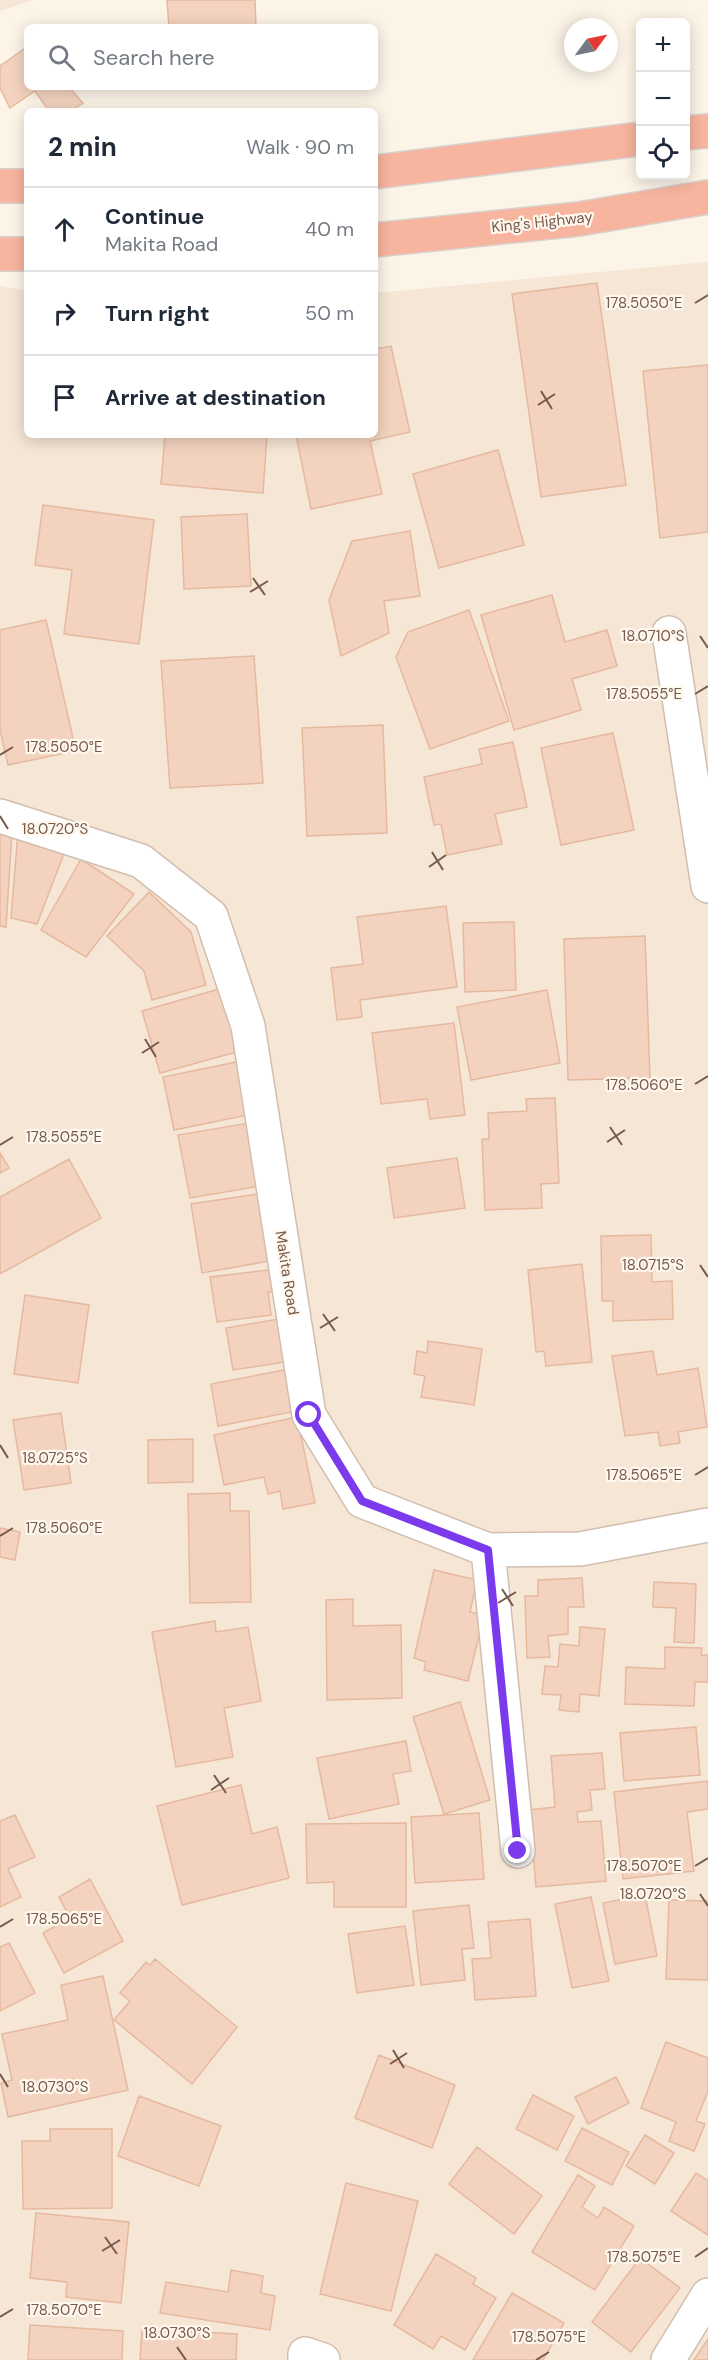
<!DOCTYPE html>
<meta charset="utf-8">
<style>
:root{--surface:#fff;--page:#f6f6f7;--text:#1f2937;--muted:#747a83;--line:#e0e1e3}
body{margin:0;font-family:"DM Sans",sans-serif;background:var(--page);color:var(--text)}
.controls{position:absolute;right:18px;top:18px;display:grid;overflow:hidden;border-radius:9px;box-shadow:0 3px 15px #0003}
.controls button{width:54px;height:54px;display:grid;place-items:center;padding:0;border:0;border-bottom:2px solid var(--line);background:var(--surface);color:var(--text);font:30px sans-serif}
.compass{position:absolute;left:564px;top:18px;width:54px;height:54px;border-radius:50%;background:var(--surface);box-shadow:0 3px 15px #0003;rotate:57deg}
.stop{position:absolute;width:18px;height:18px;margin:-14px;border:4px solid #7c3aed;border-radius:50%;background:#fff}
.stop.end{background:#7c3aed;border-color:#fff;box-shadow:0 2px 6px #0008}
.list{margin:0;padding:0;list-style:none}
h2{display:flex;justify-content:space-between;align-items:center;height:78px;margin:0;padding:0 24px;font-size:26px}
h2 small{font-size:20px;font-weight:400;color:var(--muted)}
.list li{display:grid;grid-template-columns:39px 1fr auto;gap:18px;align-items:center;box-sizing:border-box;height:84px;padding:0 24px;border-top:2px solid var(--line)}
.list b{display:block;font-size:22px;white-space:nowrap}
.list p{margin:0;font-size:20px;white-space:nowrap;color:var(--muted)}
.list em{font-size:20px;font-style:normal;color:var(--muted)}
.icon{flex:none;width:33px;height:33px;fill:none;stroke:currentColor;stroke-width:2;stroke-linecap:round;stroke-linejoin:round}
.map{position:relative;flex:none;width:708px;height:2360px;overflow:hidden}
.search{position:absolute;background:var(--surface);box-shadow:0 3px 15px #0003;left:24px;top:24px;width:354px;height:66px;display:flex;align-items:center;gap:15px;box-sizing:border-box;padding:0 21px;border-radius:9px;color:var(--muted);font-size:22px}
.panel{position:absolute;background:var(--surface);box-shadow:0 3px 15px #0003;left:24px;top:108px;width:354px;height:330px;border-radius:9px}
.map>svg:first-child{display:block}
.residential{fill:#f5e6d6}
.building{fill:#f3d3bf;stroke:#e6b99f;stroke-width:1.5}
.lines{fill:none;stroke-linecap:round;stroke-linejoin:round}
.street-casing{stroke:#d2beaf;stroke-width:36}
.highway-casing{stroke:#d9d1cd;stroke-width:36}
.street{stroke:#fff;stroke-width:33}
.highway{stroke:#f7b49e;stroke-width:33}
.route{stroke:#7c3aed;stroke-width:8}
.ticks{fill:none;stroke:#785a4b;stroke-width:2}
.labels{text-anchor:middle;stroke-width:4.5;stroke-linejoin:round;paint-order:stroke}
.street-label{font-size:15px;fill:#785a4b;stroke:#fff8ee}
.ticks-label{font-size:15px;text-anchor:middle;fill:#785a4b;stroke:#fff8ee;stroke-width:4.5;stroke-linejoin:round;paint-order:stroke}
</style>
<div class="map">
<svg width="708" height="2360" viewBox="0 0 708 2360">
<rect width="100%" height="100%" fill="#fdf4e8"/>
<path class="residential" d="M0,0h32l-32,11z
M708,262v2098h-708v-2074l27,5v144h348v-142z"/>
<path class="building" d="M167,0h88l1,27h-87z
M27,47v40h42l14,16 -12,8h-22l-14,-20 -25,17 -10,-20v-22z
M597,283l29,202 -85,12 -29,-203z
M391,346l19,86 -40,9 12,53 -71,15 -15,-74h79v-86z
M708,365v167l-48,6 -17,-167z
M165,435h102l-4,58 -102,-9z
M498,450l26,95 -85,23 -26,-94z
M43,505l111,15 -15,124 -75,-10 8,-64 -37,-5z
M247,514l4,72 -67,3 -3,-72z
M410,531l10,65 -36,5 5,32 -48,23 -12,-56 23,-59z
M552,595l13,47 42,-12 10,36 -45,13 9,31 -67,20 -33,-115z
M469,610l40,111 -79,28 -34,-92 12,-25z
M46,620l30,131 -68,14 -8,-35v-100z
M254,656l9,127 -93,5 -9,-127z
M383,725l4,108 -80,3 -5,-108z
M613,733l21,97 -73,15 -20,-97z
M513,742l14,65 -32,7 7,30 -55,11 -6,-31 -7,1 -10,-48 58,-13 -3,-15z
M0,831l12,1 -6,95 -6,-1z
M18,832l47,19 -28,73 -26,-6z
M81,859l53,35 -48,63 -45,-27z
M149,892l42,40 15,53 -54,15 -8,-29 -37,-35z
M446,906l11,81 -97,13 2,17 -25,3 -6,-52 32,-4 -6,-47z
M514,922l2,68 -51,2 -2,-69z
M645,936l5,142 -82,2 -4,-141z
M226,987l18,63 -84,23 -18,-62z
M547,990l13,73 -89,17 -14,-73z
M454,1023l11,92 -35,4 -3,-20 -46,5 -9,-71z
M246,1060l11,53 -83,17 -11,-53z
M555,1098l4,85 -18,1 1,24 -57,2 -3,-71h7l-1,-26 39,-2 -1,-12z
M255,1122l11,63 -76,13 -12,-63z
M0,1153l9,15 -9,5z
M457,1158l8,50 -71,10 -7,-50z
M69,1159l32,59 -101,56v-77z
M264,1193l11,67 -73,13 -11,-69z
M651,1235l1,47 20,-1 1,38 -60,2v-20h-11l-1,-65z
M582,1264l10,98 -46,4 -2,-15 -8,1 -8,-82z
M276,1269l3,22 -11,1 3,23 -54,7 -7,-45z
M25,1295l64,10 -11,78 -64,-9z
M284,1318l7,43 -58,9 -7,-42z
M428,1341l54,8 -8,56 -53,-8 4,-21 -11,-2 3,-23 10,2z
M653,1351l4,24 41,-7 9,59 -29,5 2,11 -20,3 -2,-14 -33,4 -13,-80z
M290,1369l7,42 -79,15 -7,-42z
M61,1413l10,70 -47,7 -11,-70z
M297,1417l18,86 -32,6 -3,-18 -12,3 -4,-17 -40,8 -10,-50z
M193,1439v43l-45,1v-43z
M230,1493v18h19l2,91 -61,1 -2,-109z
M0,1528l20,4 -5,28 -15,-3z
M434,1570l43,10 -7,32 14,3 -16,66 -44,-11 2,-8 -12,-4z
M582,1578l2,29h-16v27l-20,2 2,21 -23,1 -2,-62h13v-16z
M654,1582l42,2 -2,59 -20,-1 2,-34 -23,-1z
M353,1599v27l48,-1 1,73 -75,2 -1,-100z
M215,1621l1,11 32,-5 13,74 -37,7 9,49 -57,10 -24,-135z
M580,1627l25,2 -6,67 -19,-2 -1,18 -20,-2 2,-15 -19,-1 3,-28 13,1 2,-23 19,2z
M665,1647l37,1 -1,7h7v27h-13l-1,24 -69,-2 1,-37 39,2z
M460,1702l30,98 -46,14 -31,-97z
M696,1727l4,48 -76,6 -4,-48z
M406,1741l5,30 -18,3 6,30 -70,15 -12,-61z
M602,1753l3,36 -15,1 2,20 -15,2 1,10 23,-1 5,60 -70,6 -7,-77 26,-3 -4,-51z
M708,1781v28l-21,3 7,59 -71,8 -9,-87z
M241,1785l11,49 25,-7 12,51 -107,27 -25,-99z
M479,1813l5,66 -69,4 -4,-66z
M15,1815l20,42 -27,12 13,28 -21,10v-86z
M406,1823v84h-72v-25l-27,1 -1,-59z
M90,1879l33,62 -59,32 -21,-40 27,-15 -11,-21z
M645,1895l12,61 -42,8 -12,-61z
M591,1897l18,84 -37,7 -17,-84z
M669,1900l39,1v79l-42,-1z
M469,1905l5,43 -12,1 3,31 -44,5 -8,-74z
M530,1919l6,77 -61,4 -3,-41 19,-1 -3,-36z
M405,1926l9,59 -57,8 -9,-59z
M9,1943l26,50 -35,18v-64z
M155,1959l82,68 -45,57 -78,-64 16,-19 -10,-8 26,-31 4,3z
M103,1976l25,114 -120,27 -7,-34 11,-3 -10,-46 66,-14 -7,-35z
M666,2042l42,16v33l-12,30 9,3 -11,27 -25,-10 7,-19 -35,-14z
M379,2055l76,30 -23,63 -77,-30z
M616,2077l13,26 -41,21 -13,-27z
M533,2095l41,21 -17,34 -41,-21z
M139,2096l82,30 -22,60 -81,-30z
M582,2128l47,24 -17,33 -47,-24z
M50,2129h62v79l-89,1 -1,-68h28z
M645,2135l29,18 -19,31 -29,-18z
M477,2147l65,49 -28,38 -65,-50z
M696,2173l12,8v54l-37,-24z
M578,2175l17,11 -13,21 16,11 6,-11 30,19 -39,64 -63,-38z
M346,2183l72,18 -27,110 -71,-17z
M36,2213l93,9 -8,81 -55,-6 1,-15 -37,-4z
M436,2254l40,24 -3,6 23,14 -31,52 -24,-14 -8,13 -39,-24z
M640,2258l40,30 -49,64 -39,-30z
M231,2270l32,6 -2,17 14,3 -5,34 -110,-17 6,-31 62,10z
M512,2293l52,30 -21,37h-70z
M30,2325l93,6 -1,29h-94z
M142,2329l95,5 -1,26h-96z
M708,2339v21h-14z"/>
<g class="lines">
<defs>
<path id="street" d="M669,633l39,253
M0,816l141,45 70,55 37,110 61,389 53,86 126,49 92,-1 128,-24
M488,1550l30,301
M305,2360v-6l18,6
M668,2360l40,-65"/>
<path id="highway" d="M686,133l22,-2
M375,172l265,-33
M0,186h27
M375,240l204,-21 129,-22
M0,254h27"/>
</defs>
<use href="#street" class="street-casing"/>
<use href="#highway" class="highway-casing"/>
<use href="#street" class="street"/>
<use href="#highway" class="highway"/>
</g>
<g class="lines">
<path class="route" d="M309,1415l53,86 126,49 30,301"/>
</g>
<path class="ticks" d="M695,303l13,-8M541,391l11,18M538,405l17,-11M253,578l12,17M250,592l18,-11M700,636l8,12M695,694l13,-8M0,755l13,-8M0,816l8,13M432,852l11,18M429,867l17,-12M145,1039l11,18M142,1053l17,-11M695,1084l13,-8M610,1127l12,18M607,1142l18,-12M0,1145l13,-8M700,1265l8,12M323,1314l12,17M320,1328l18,-11M0,1445l8,13M695,1475l13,-8M0,1536l13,-8M502,1589l11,17M498,1603l18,-11M214,1775l12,18M211,1790l18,-12M695,1866l13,-8M700,1894l8,12M0,1927l13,-8M393,2050l11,18M390,2064l17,-11M0,2074l8,13M105,2237l12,17M102,2251l18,-11M695,2257l13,-9M0,2317l13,-8M177,2347l9,13M536,2360l13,-8"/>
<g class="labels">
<g class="street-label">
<text transform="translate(542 222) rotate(-6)" y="5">King's Highway</text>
<text transform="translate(287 1273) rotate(81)" y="5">Makita Road</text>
</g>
</g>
<g class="ticks-label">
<text x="644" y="308">178.5050°E</text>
<text x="653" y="641">18.0710°S</text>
<text x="644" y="699">178.5055°E</text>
<text x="64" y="752">178.5050°E</text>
<text x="55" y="834">18.0720°S</text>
<text x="644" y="1090">178.5060°E</text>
<text x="64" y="1142">178.5055°E</text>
<text x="653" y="1270">18.0715°S</text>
<text x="55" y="1463">18.0725°S</text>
<text x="644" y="1480">178.5065°E</text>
<text x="64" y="1533">178.5060°E</text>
<text x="644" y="1871">178.5070°E</text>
<text x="653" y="1899">18.0720°S</text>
<text x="64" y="1924">178.5065°E</text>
<text x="55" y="2092">18.0730°S</text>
<text x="644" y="2262">178.5075°E</text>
<text x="64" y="2315">178.5070°E</text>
<text x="177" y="2338">18.0730°S</text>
<text x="549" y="2342">178.5075°E</text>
</g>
</svg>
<div class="controls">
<button>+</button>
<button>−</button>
<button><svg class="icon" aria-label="locate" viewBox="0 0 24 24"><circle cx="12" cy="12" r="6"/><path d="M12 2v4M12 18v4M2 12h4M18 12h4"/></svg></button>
</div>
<svg class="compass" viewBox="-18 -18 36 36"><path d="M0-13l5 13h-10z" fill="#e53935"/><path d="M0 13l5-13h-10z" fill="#747a83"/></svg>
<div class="stop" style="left:309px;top:1415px"></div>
<div class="stop end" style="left:518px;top:1851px"></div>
<div class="search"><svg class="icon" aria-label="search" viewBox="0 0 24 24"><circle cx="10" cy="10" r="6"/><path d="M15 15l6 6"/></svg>Search here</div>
<section class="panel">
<h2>2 min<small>Walk · 90 m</small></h2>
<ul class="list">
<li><svg class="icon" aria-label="ahead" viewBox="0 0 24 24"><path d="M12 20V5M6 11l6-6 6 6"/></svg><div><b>Continue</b><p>Makita Road</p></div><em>40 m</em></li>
<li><svg class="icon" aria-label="right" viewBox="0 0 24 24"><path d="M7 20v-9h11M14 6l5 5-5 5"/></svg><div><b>Turn right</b></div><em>50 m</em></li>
<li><svg class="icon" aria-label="arrive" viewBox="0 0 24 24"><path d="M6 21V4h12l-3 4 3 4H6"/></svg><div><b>Arrive at destination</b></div></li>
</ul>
</section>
</div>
